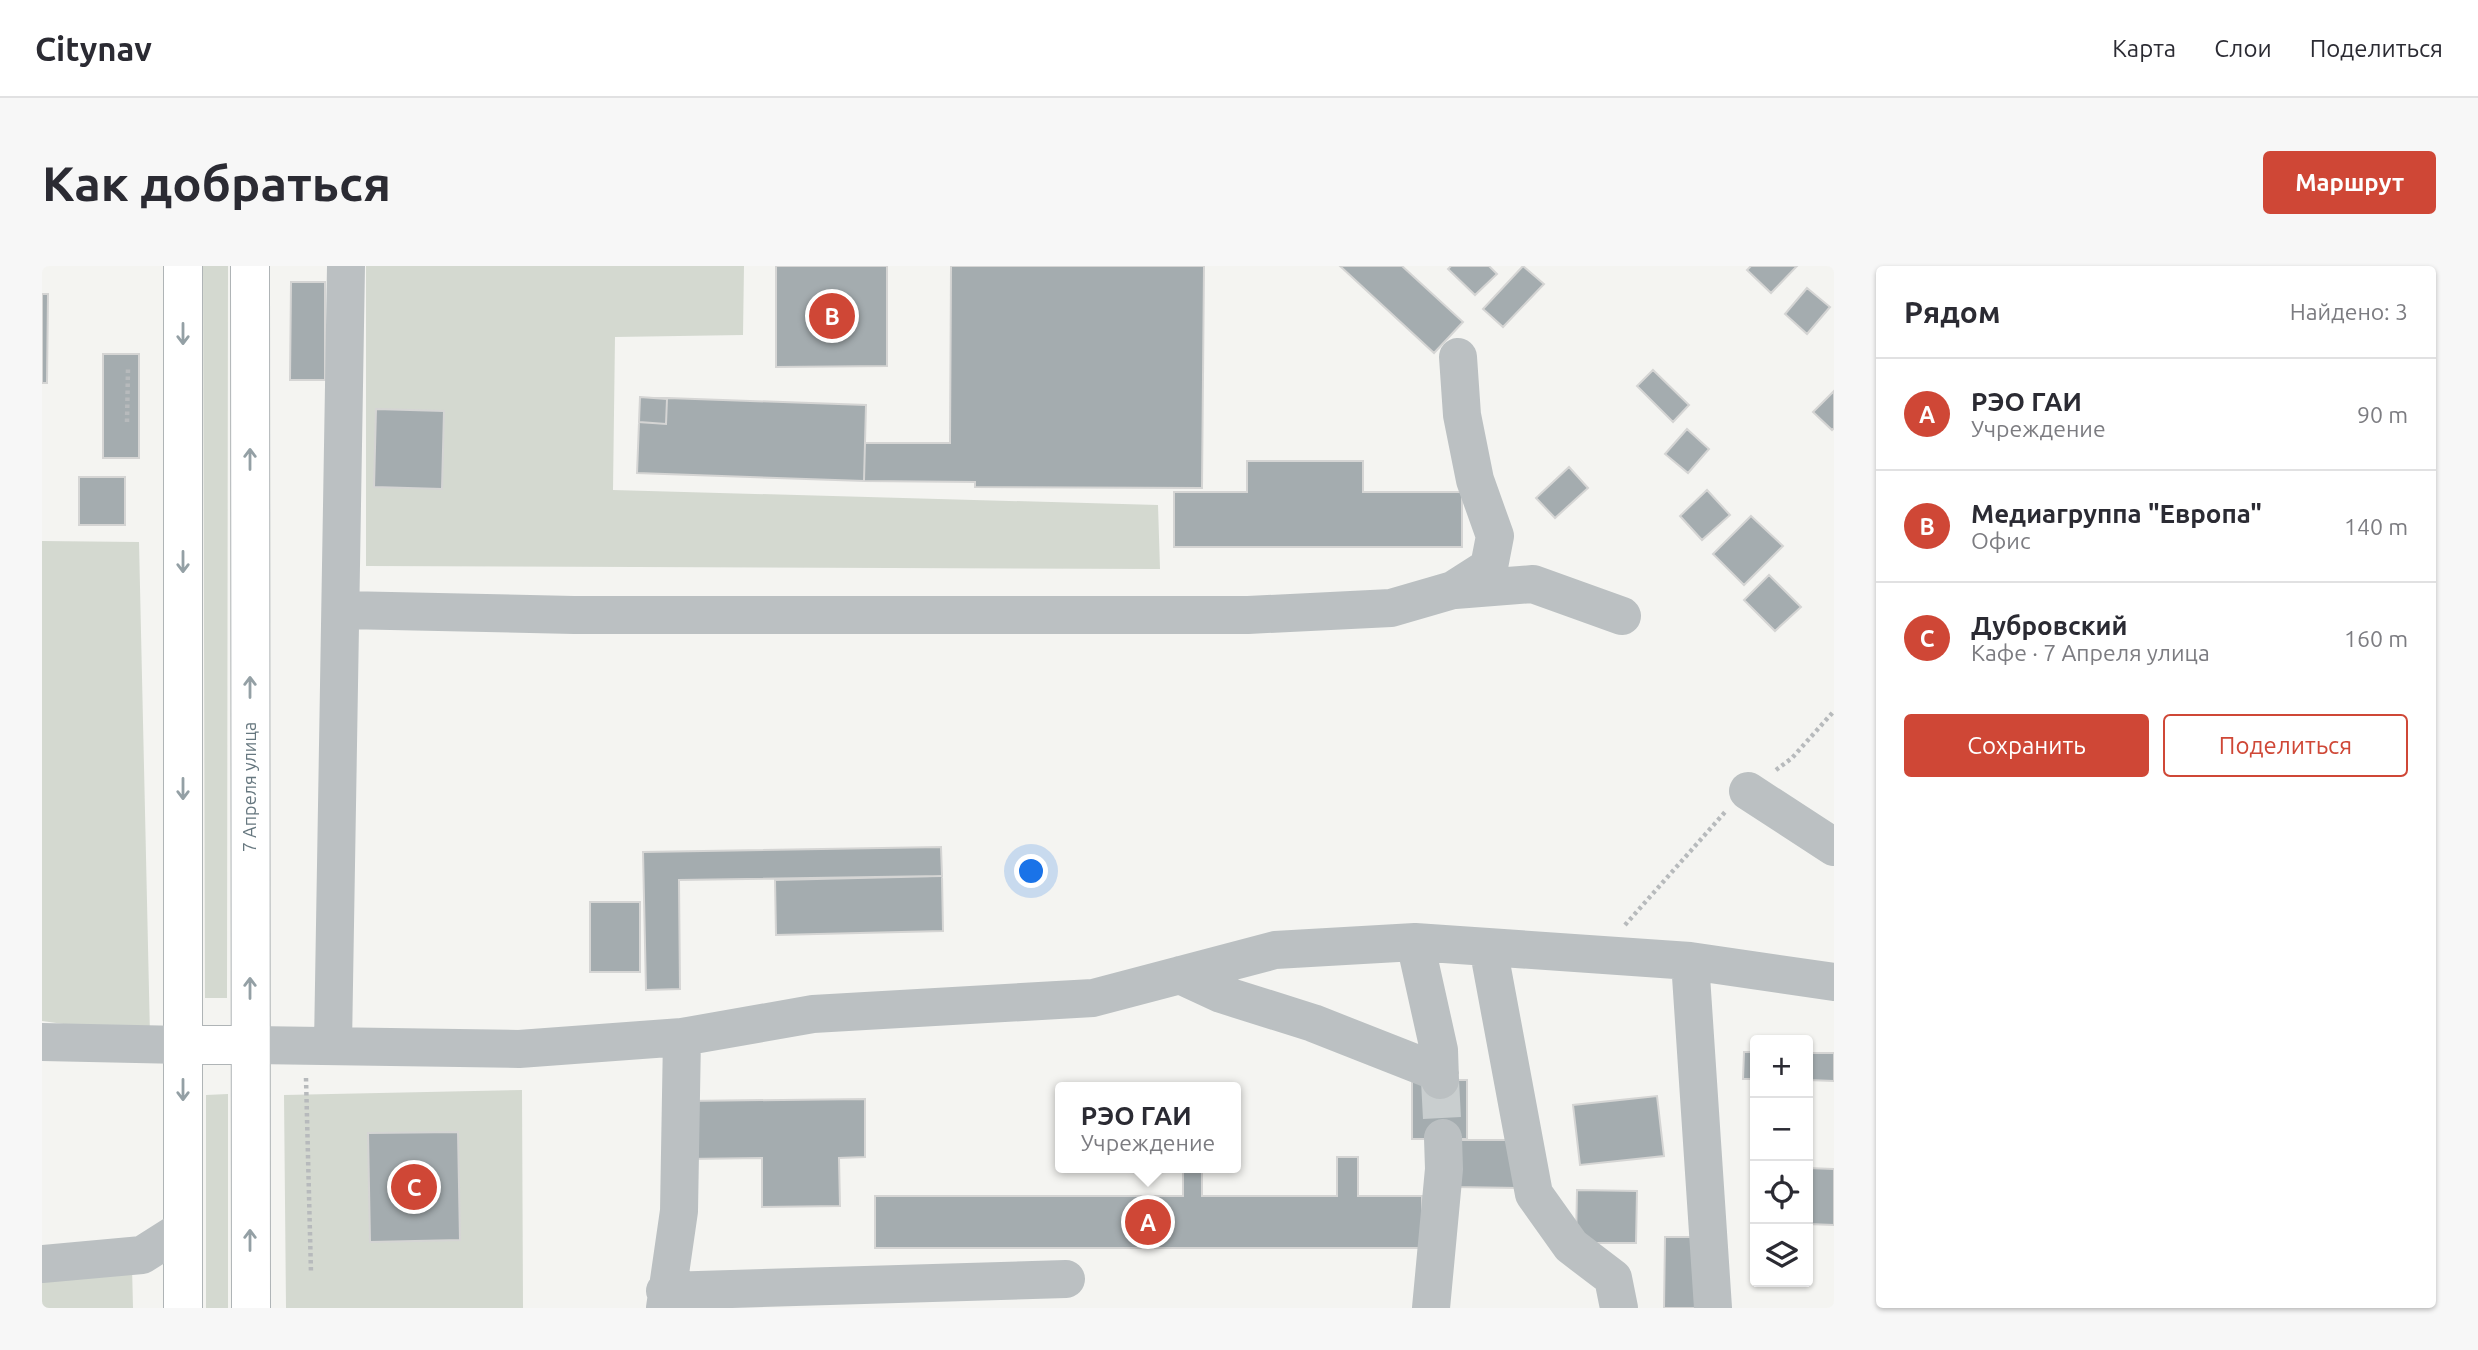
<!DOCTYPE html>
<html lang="ru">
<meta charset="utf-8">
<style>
:root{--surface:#fff;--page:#f7f7f7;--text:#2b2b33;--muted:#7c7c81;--line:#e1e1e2;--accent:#cf4736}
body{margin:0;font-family:Ubuntu,sans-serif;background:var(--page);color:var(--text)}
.controls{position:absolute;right:21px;bottom:21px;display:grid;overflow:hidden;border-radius:7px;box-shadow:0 2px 5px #0004}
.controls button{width:63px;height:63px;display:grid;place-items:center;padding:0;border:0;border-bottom:2px solid var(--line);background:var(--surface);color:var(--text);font:35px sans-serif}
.you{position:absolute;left:990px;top:606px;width:24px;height:24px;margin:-18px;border:5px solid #fff;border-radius:50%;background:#1a73e8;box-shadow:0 0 0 10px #1a73e833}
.badge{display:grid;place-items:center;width:46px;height:46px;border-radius:50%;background:var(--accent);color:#fff;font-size:23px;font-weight:700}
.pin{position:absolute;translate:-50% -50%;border:4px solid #fff;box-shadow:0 2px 7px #0006}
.popup{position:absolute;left:1013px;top:816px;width:186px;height:91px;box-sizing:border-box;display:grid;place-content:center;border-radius:7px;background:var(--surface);filter:drop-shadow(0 2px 5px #0005);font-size:23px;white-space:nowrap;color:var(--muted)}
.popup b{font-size:26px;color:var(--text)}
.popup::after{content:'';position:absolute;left:50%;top:100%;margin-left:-14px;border:14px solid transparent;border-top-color:var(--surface)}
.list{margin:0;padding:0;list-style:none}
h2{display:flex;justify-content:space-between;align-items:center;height:91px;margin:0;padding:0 28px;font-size:30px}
h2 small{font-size:23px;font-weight:400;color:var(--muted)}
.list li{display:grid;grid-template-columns:46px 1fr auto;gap:21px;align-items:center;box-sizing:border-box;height:112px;padding:0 28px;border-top:2px solid var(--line)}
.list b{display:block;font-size:26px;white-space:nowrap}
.list p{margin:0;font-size:23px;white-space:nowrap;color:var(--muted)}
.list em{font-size:23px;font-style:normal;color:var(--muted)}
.actions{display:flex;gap:14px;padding:21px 28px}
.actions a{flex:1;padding:16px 0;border:2px solid var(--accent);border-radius:7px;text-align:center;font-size:24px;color:var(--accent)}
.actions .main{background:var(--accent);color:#fff}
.icon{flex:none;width:38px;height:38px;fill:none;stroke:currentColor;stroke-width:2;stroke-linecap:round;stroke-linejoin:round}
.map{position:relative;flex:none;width:1792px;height:1042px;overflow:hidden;border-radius:7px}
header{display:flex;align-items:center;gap:42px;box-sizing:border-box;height:98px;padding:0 35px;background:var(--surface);border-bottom:2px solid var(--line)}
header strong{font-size:33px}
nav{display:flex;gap:38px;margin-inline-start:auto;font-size:24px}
.intro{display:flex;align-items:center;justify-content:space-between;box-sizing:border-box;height:168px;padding:0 42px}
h1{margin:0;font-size:49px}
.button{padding:18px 32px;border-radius:7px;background:var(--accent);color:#fff;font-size:24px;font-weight:700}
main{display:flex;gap:42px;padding:0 42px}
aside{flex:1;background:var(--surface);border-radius:7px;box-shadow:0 2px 5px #0004}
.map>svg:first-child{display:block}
.green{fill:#d4d9d0}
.building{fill:#a4acaf;stroke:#d5d5d4;stroke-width:2}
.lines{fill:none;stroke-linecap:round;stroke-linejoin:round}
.minor-tunnel{stroke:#c9cecf;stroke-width:38;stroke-dasharray:38 19;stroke-linecap:butt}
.major-casing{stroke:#afb4b6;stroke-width:40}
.path{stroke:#b7babc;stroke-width:4.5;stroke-dasharray:3.5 3.5;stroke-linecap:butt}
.minor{stroke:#bbc0c2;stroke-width:38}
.major{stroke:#fff;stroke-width:38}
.oneway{stroke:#94a0a5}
.labels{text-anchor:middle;stroke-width:7;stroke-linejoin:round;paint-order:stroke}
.street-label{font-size:18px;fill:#66777f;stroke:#fff}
</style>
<header>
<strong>Citynav</strong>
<nav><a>Карта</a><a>Слои</a><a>Поделиться</a></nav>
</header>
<div class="intro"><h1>Как добраться</h1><a class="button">Маршрут</a></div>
<main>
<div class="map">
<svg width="1792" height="1042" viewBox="0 0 1792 1042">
<rect width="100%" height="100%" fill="#f4f4f1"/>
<path class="green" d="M161,0h25l-1,732h-22z
M324,0h378l-1,69 -128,2 -2,153 545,15 2,64 -794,-3z
M0,275l97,1 11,494 -108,-15z
M480,824l1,218h-237l-2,-213z
M186,828v214h-22v-213z
M90,1000l1,42h-91v-35z"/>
<path class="building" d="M734,0h111v100l-111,1z
M909,0h253l-2,222 -227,-1v-5l-111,-1 1,-38h85z
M1298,0h62l61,56 -29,31z
M1409,0h38l8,8 -22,21 -27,-26z
M1481,0l21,18 -41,43 -20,-18z
M1709,0h46l-26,27 -24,-23z
M249,16h34v98h-35z
M1765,22l23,19 -23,27 -22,-20z
M0,28h6l-1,89h-5z
M61,88h36v104h-36z
M1611,104l36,35 -16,17 -36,-36z
M1792,125v37l-2,2 -19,-18z
M598,131l226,8 -2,76 -227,-8z
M598,131l27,2 -1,25 -27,-2z
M334,143l68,2 -2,78 -68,-2z
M1645,163l22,20 -21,24 -23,-19z
M1205,195h116v31h99v55h-288v-55h73z
M1527,201l19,21 -33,30 -19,-20z
M37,211h46v48h-46z
M1665,224l23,25 -28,25 -22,-24z
M1709,250l32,30 -39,39 -31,-31z
M1727,309l32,32 -26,24 -31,-31z
M899,581l1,29 -263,4 1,109 -34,1 -3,-138z
M900,610l1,55 -167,4 -1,-55z
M548,636h50v70h-50z
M1702,786h11v27h-12z
M1766,787h26v28l-26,-1z
M1370,814h55v59h-55z
M1615,830l7,60 -84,9 -7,-60z
M823,833v58l-26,1 1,48 -78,1v-49l-77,1v-58z
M416,866l2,108 -90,2 -2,-109z
M1414,874h63l-1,48 -63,-1z
M1295,891h21v39h64v52h-547v-52h308v-28h19v28h135z
M1766,902l26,1v56l-26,-1z
M1535,924l60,1 -1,52h-60z
M1623,971h33l-1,71h-33z"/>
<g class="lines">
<path class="minor-tunnel" d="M1398,814l3,58"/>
<defs>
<path id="major" d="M141,0v1042
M208,0l1,1042
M141,779h67"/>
</defs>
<use href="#major" class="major-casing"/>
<path class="path" d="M85,156l1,-53
M1734,504l16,-12 42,-47
M1583,659l101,-114
M264,812l5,195"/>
<path class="minor" d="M1413,324l78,-6 89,32
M301,344l231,5h674l143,-7 62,-18 36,-23 6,-31 -20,-56 -13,-65 -4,-58
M1706,525l86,56
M1373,676l24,108 1,30
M1446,681l46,247 37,52 42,32 6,30
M1648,695l23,347
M1138,709l41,19 92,29 127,50
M0,776l141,3
M208,779l269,4 163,-12 131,-23 280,-16 182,-48 140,-8 275,19 144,21
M291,779l13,-779
M0,998l100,-9 41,-26
M623,1025l401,-12
M623,1042l14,-97 3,-174
M1389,1042l13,-139 -1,-31"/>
<use href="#major" class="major"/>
</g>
<defs><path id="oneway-shaft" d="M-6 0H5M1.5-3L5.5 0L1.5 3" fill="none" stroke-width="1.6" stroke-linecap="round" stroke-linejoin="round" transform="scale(1.75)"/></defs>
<g class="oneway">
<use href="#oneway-shaft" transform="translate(141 68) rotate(90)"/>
<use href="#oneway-shaft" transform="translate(208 193) rotate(-90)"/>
<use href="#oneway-shaft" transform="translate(141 296) rotate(90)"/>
<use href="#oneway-shaft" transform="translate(208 421) rotate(-90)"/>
<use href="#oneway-shaft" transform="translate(141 523) rotate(90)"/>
<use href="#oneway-shaft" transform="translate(208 722) rotate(-90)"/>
<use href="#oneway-shaft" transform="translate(141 824) rotate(90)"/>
<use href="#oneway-shaft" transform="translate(208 974) rotate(-90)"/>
</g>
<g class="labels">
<g class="street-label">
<text transform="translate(208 521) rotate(-90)" y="6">7 Апреля улица</text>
</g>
</g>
</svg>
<div class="controls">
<button>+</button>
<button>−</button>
<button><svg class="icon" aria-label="locate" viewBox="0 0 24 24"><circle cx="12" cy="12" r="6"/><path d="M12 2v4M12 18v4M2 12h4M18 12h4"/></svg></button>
<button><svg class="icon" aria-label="layers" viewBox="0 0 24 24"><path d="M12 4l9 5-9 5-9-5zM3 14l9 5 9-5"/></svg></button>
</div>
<div class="you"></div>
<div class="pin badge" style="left:1106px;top:956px">A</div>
<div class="popup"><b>РЭО ГАИ</b>Учреждение</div>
<div class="pin badge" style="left:790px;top:50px">B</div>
<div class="pin badge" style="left:372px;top:921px">C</div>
</div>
<aside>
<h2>Рядом<small>Найдено: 3</small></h2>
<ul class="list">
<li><span class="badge">A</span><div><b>РЭО ГАИ</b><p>Учреждение</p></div><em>90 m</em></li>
<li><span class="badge">B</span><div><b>Медиагруппа &quot;Европа&quot;</b><p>Офис</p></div><em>140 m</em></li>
<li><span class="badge">C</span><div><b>Дубровский</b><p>Кафе · 7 Апреля улица</p></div><em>160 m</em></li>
</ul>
<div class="actions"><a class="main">Сохранить</a><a>Поделиться</a></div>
</aside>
</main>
